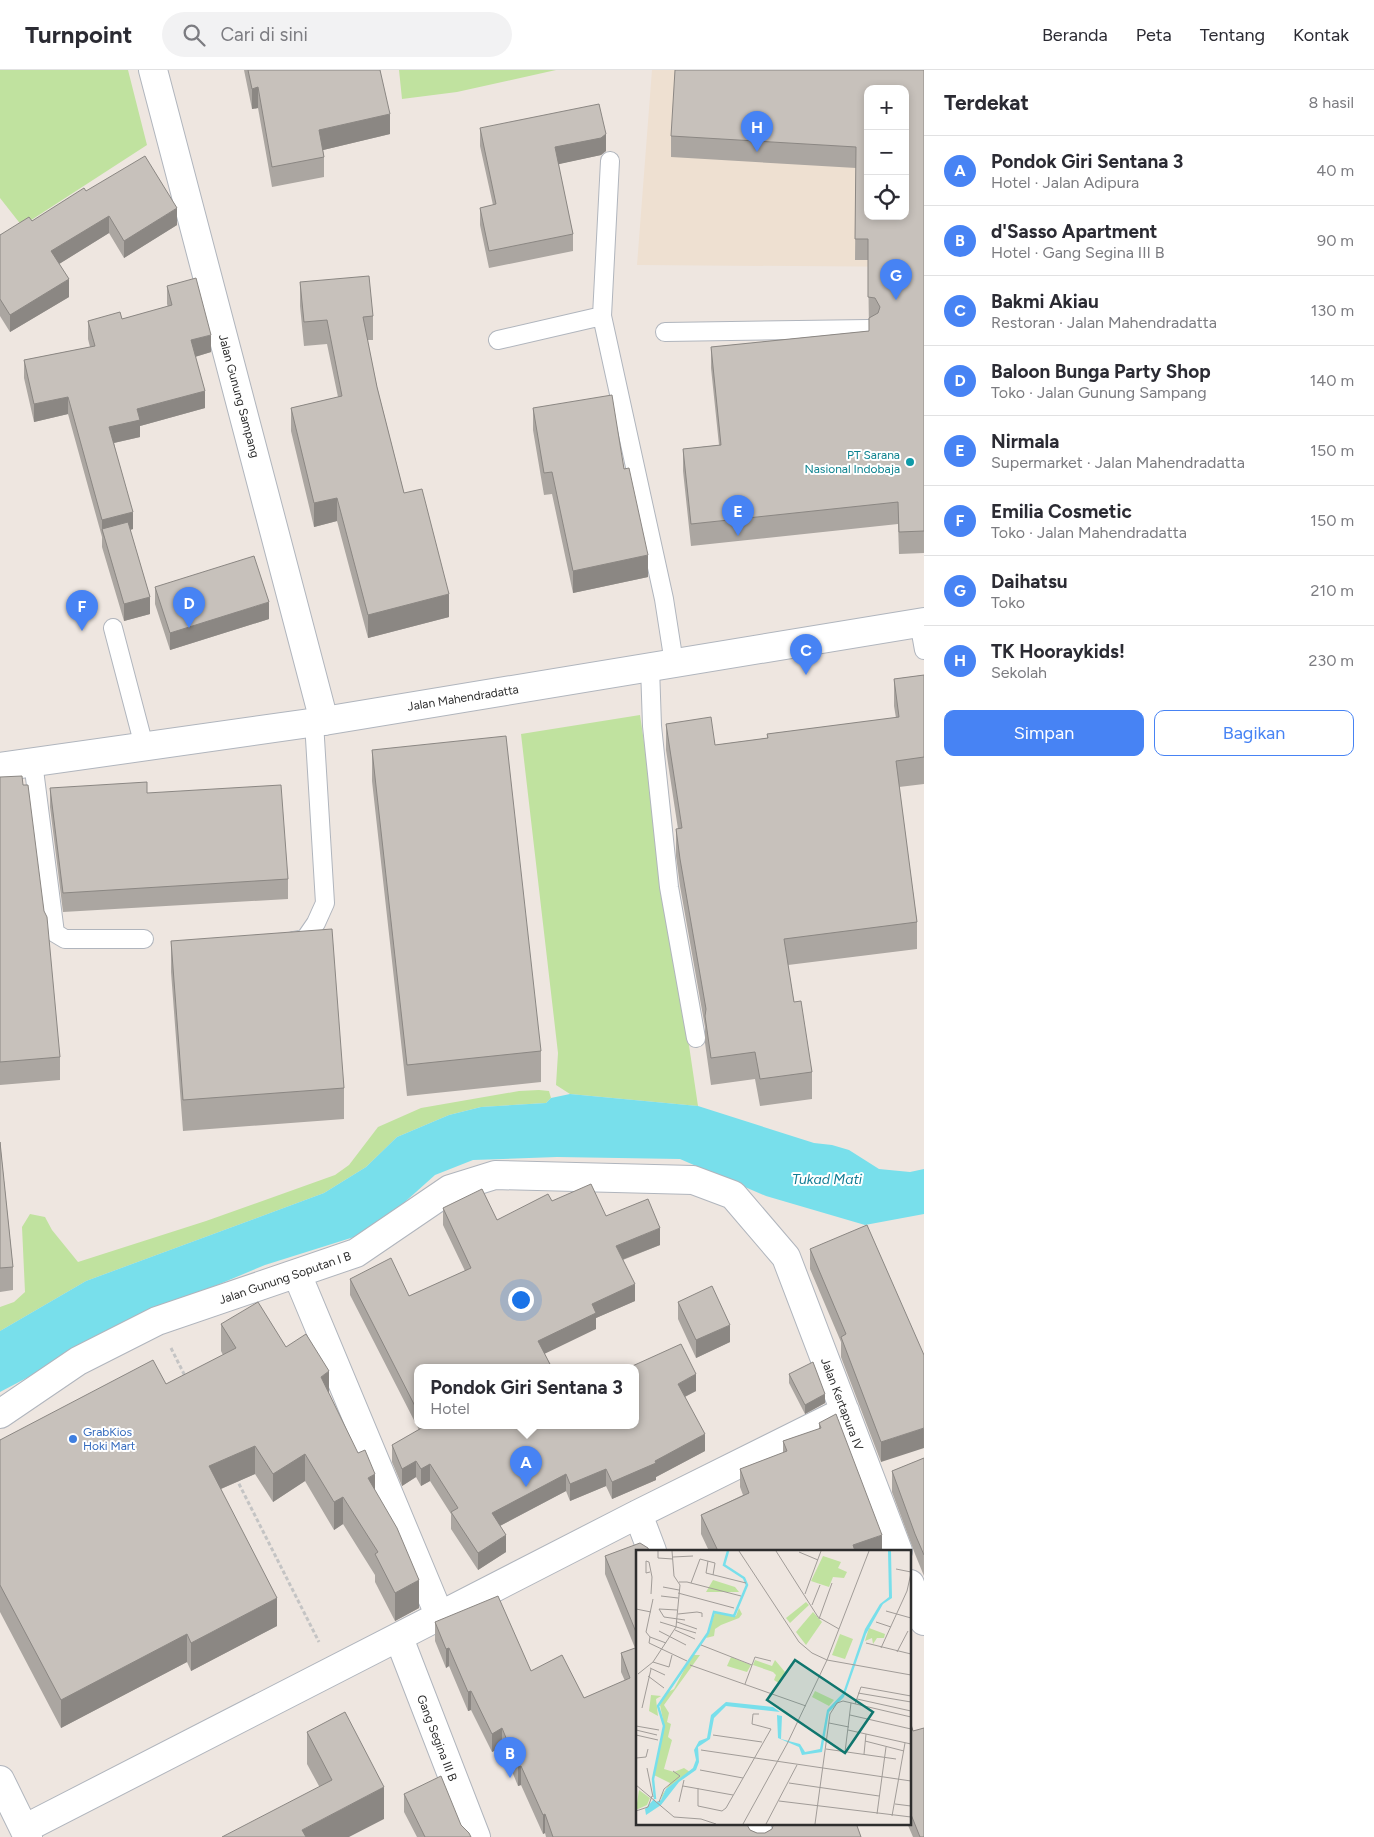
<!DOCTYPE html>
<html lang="id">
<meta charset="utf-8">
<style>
:root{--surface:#fff;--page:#f2f2f3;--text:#2b2b33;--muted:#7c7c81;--line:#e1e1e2;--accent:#4783f4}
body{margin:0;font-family:Figtree,sans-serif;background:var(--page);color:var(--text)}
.controls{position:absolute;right:15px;top:15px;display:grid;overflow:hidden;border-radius:10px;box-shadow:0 2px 8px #0003}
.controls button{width:45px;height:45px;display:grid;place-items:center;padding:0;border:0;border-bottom:1px solid var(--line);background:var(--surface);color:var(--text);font:25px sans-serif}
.you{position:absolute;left:520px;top:1229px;width:18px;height:18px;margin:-12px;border:4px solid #fff;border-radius:50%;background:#1a73e8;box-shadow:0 0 0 8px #1a73e833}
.badge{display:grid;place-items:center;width:32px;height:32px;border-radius:50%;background:var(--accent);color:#fff;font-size:16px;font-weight:700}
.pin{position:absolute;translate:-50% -41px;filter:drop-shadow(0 1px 2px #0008)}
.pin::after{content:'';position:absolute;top:26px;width:18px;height:15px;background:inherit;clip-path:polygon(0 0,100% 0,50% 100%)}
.popup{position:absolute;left:414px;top:1294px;width:225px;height:65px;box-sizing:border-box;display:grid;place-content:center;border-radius:10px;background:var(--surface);filter:drop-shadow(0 1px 4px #0005);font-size:16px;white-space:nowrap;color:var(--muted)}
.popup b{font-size:19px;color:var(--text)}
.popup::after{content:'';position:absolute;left:50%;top:100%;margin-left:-10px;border:10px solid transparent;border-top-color:var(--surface)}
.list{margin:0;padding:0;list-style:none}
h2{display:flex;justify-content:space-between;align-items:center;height:65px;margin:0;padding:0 20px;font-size:21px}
h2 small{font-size:16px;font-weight:400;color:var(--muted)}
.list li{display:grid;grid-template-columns:32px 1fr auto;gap:15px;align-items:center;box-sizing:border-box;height:70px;padding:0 20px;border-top:1px solid var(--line)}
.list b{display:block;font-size:19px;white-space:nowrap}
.list p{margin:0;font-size:16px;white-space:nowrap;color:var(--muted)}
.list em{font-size:16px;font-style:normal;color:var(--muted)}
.actions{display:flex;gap:10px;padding:15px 20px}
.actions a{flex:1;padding:11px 0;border:1px solid var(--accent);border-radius:10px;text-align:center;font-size:18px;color:var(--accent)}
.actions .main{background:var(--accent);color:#fff}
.icon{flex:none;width:28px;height:28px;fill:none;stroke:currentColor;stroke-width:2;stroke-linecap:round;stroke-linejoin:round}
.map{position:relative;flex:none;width:924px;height:1767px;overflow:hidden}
header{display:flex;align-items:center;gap:30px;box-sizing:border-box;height:70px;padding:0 25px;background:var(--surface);border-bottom:1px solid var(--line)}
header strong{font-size:24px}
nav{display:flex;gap:28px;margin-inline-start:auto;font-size:18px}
.search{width:350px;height:45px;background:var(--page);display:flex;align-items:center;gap:12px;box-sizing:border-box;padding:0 18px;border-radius:28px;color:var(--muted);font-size:19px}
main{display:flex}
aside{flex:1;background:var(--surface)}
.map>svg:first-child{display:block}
.education{fill:#eee0d1;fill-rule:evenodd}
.green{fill:#c0e29f}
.water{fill:#78dfeb}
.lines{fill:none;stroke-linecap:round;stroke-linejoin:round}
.service-casing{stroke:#b0b5bd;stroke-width:20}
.minor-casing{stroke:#b0b5bd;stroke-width:30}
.secondary-casing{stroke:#b0b5bd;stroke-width:30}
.path{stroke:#c4c4c4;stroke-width:3;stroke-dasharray:4 2.5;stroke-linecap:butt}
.service{stroke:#fff;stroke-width:18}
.minor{stroke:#fff;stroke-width:28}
.secondary{stroke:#fff;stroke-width:28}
.wall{fill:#aba6a1}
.shaded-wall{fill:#8b8783}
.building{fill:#c7c1bb;stroke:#8b8783;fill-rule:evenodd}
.culture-dot{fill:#0f9aa8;stroke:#fff;stroke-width:2}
.shop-dot{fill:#3f7fe0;stroke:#fff;stroke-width:2}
.labels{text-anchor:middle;stroke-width:4;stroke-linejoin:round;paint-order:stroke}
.street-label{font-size:12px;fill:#2d2d2d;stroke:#fff}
.culture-label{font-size:12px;fill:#0d838f;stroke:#fff;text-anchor:end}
.shop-label{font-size:12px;fill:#366cbe;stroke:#fff;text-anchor:start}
.water-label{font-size:14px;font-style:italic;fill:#127c94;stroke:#fff}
.inset-river{fill:none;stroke:#78dfeb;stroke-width:2.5}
.inset-road{fill:none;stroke:#a19c98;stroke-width:1}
.view{fill:#0f766e;fill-opacity:0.15;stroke:#0f766e;stroke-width:2.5}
.inset-edge{fill:none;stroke:#2d2d2d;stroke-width:2.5}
</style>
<header>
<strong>Turnpoint</strong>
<div class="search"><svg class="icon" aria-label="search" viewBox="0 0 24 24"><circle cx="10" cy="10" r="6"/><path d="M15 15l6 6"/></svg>Cari di sini</div>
<nav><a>Beranda</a><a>Peta</a><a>Tentang</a><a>Kontak</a></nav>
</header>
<main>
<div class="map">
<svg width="924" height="1767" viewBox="0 0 924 1767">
<rect width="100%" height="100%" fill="#eee6e0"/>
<path class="education" d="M652,0h257l15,197 -287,-2zM868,19h37v127h-37z"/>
<path class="green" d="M0,0h128l19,75 -125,81 -22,-28z
M399,0h157l-99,22 -55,7z
M640,645l58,391 -128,-12 -14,-9 2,-32 -37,-319z
M539,1020l10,1 2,7 -5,5 -65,4 -32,8 -52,22 -31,30 -42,26 -238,88 -86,50v-24l14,-5 11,-10 -3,-65 8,-13 15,3 7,13 26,32 128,-41 129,-46 14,-10 29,-38 43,-19 98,-17z"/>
<path class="water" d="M570,1024l128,12 116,37 18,2 17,5 30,19 31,3 14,-3v45l-59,11 -99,-29 -86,-37 -123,-2 -84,3 -38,15 -38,34 -43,28 -89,28 -117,49 -148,78v-61l86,-50 238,-88 42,-26 31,-30 52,-22 32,-8 65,-4 5,-5z"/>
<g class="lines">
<defs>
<path id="service" d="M610,91l-8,155 62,283 10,64
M665,262l204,-3
M498,270l104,-24
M919,552l5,28
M113,558l31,118
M650,597l2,59 17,161 27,151
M33,692l22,171 10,6h79
M293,871l12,-2 11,-16 9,-20 -11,-181"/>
<path id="minor" d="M153,0l171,651
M297,1204l143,343
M0,1344l78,-53 79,-40 199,-68 94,-64 45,-14 198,5 40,15 53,62 112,294
M638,1444l14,37
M910,1514l14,37
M399,1568l77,199
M0,1710l28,57
M755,1753l5,14
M24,1759l614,-315 207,-103"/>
<path id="secondary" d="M0,697l324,-46 600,-99"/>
</defs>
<use href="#service" class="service-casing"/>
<use href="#minor" class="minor-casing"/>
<use href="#secondary" class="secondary-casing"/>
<path class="path" d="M171,1278l15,30
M236,1408l83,164"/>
<use href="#service" class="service"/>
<use href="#minor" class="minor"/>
<use href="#secondary" class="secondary"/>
</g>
<path class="wall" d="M244,0h136l10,64 -67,16 1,7v20l-52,10 -14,-79 -6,1z
M924,0v483l-25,1 -1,-30 -207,22 -8,-75v-22l36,-4 -8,-77v-21l158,-16 -1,-71h-13l1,-92 -185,-11v-21z
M480,58l126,23 -5,4 -43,9 15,70v17l-84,17 -9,-43v-17l13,-3 -13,-59z
M86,121l91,34 -53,33 -15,-25 -50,31 10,33 -59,35 -10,-16v-81l32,-14z
M300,212l73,34v24h-6l10,47 27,106 45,124 -81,21 -31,-117 -23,6 -23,-96v-23l47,-11 -11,-53 -23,2 -4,-40z
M167,216l44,66 -16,5 10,51 -65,18v11l-26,6 19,86 -3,1 20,84 -26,7 -22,-74v-10l-34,-123 -34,8 -10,-44v-18l66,-13 -2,-8v-18l34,-2 46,-12 -1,-3z
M533,338l91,61 24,108 -75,16 -21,-99 -8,1 -11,-65z
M155,517l114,32 -99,31 -15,-46z
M924,605v109l-25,3 18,135v27l-129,16 6,37 18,70v27l-52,7 -5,-27 -44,6 -6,-42v-16l-25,-141 -4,-30v-27h2l-12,-79v-26l49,21 52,-7v-4l129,-16 -2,-12v-27z
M372,680l169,301v31l-134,14 -35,-315z
M0,707l60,280v23l-60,5z
M50,718l97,5 141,86v20l-225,13 -13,-105z
M171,871l173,147v31l-161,12 -12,-159z
M0,1072l13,125v23l-13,2z
M552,1131l54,15 54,29 -37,15 12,41 -39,17v11l-179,39v58h218v-58l61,23 -11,6 20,54 -49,26v3l-44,19 -6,-13 -36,15 -4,-10 -66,35 6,26 -28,18 -27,-41v-15l-21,-33 -9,5 -5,-9 -14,9 -10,-24v-17l27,-15 -69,-135v-16l59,17 56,-25 -22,-46v-17l54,12z
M810,1179l114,106 -43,107 -40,-105v-15l-31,-73z
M678,1232l52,40 -34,16 -18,-39z
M221,1254l65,23 89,144 44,117 -24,13 -20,-39v-7l-32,-51 -9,6 -29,-49 -32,21 -18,-28 -34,15 56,137 -86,45 -4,-9 -126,66 -61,-116v-172l166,-56 57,-29 -2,-4z
M789,1304l36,29 -20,11 -16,-31z
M819,1353l63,128h-173l-8,-17v-19l42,-20 -3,-8v-18l43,-16v-12l36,-12z
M924,1388v118l-9,-22 -23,-62v-21z
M638,1481v272l112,7 7,3h8l7,-4 1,-3 -1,-3h84l5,14h-315l-1,-4 -2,1 -22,-49 -3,1 -16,-39 -10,5 -21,-42 -3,1 -19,-45 -3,2 -11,-27v-19l149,76 41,-17 -4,-9v-19l14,-5 -30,-74v-18z
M910,1651l3,10 11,106h-11l-6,-14h3z
M307,1662l77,87 -65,-33 -12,-22z
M404,1724l57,31 10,12h-54l-13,-25z"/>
<path class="shaded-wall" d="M258,17v21l-6,1v-20z
M390,44v20l-71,17v-21z
M606,64v17l-5,4 -46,10v-18z
M177,138v17l-53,33v-17z
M109,146v17l-58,36v-18z
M69,209v18l-59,35v-17z
M211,265v17l-20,6v-18z
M205,321v17l-65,18v11l-31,7v-17l28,-18z
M68,327v17l-34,8v-18z
M337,428v23l-23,6v-24z
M133,442v17l-29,8 -2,-7v-10z
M648,485v22l-75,16v-22z
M449,524v23l-81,21v-23z
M150,527v17l-26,7v-17z
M269,532v17l-99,31v-17z
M660,1158v17l-44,17v-16z
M635,1214v17l-39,17v11l-58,28v-16l54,-37z
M730,1255v17l-34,16v-18z
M329,1301v28l-8,-22z
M696,1304v17l-18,9v-16z
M825,1324v9l-20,11v-9z
M924,1358v20l-43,14v-20z
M705,1364v17l-49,26v3l-44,19v-17l43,-21z
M255,1376v28l-46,20v-28z
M305,1384v27l-32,21v-28z
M416,1391v16l-14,9v-17z
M430,1394v17l-9,5v-17z
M606,1399v17l-36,15v-17z
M375,1404v28l-7,-24z
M566,1404v17l-74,39v-17z
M343,1427v27l-9,6v-28z
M506,1465v17l-28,18v-17z
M882,1465v16h-29v-6z
M419,1510v28l-24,13v-28z
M277,1528v28l-86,45v-28z
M187,1564v28l-126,66v-28z
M449,1578v18l-3,2v-19z
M471,1621v19l-3,1v-19z
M502,1658v19l-10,5v-18z
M521,1696v19l-3,1v-19z
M384,1717v32l-35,18h-47v-7z
M545,1744v19l-2,1v-19z"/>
<path class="building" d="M248,0h132l10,44 -71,16 5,27 -52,10 -14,-80 -6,2z
M675,0h249v461l-25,1 -1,-30 -207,22 -8,-75 38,-4 -10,-98 158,-16v-13l9,-5 2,-6 -5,-9 -7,-1v-58h-13l1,-92 -185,-11zM868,19h37v127h-37z
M599,34l7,30 -5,4 -46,9 18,87 -84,17 -9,-43 16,-4 -16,-76z
M145,86l32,52 -53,33 -15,-25 -58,35 18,28 -59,36 -10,-16v-64l29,-18 3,4 52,-33 2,3z
M369,206l4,40 -10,1 14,70 27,106 18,-4 27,105 -81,21 -31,-117 -23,5 -23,-95 51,-12 -15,-76 -23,2 -4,-40z
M196,208l15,57 -20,5 14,51 -68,18 3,11 -31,7 24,85 -31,8 -34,-123 -34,7 -10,-44 71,-14 -7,-25 32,-9 2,7 50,-14 -5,-19z
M612,325l12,74 5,-1 19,87 -75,16 -21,-99 -8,1 -11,-65z
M128,452l22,75 -26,7 -22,-75z
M254,486l15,46 -99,31 -15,-46z
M924,605v82l-28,4 21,161 -133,17 10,63 7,-1 11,71 -52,7 -5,-27 -44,6 -6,-42 1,-7 -26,-150 -4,-30 6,-1 -16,-104 45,-7 4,28 53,-7 -1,-4 132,-17 -5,-38z
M506,666l35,315 -134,14 -35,-315z
M22,706l1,9h5l16,126 3,6 13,140 -60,5v-285z
M147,712v11l134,-8 7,94 -225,14 -13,-105z
M332,859l12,159 -161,12 -12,-159z
M0,1072l13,125 -13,1z
M591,1114l15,32 42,-17 12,29 -44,18 19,38 -43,20 4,9 -58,28 14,27h-135v42l-67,-131 41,-21 18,38 62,-28 -28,-60 39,-19 15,31 51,-26 4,7z
M867,1155l57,130v73l-43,14 -40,-105 5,-3 -36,-85z
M712,1216l18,39 -34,15 -18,-38z
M258,1232l28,45 20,-13 23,37 -8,6 37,76 7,-3 10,24 -7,4 29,50 22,52 -24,13 -20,-39 3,-2 -35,-55 -9,5 -29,-48 -32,20 -18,-28 -46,20 68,132 -86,45 -4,-9 -126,66 -61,-115v-145l153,-80 13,24 70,-36 -15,-24z
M681,1274l15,30 -18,10 27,50 -50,27 1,2 -44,19 -6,-13 -36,15 -4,-10 -74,39 14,22 -28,18 -27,-41 7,-4 -28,-44 -9,5 -5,-8 -14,8 -10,-24 33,-19h210v-58h-7z
M813,1292l12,32 -20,11 -16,-31z
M836,1344l46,121 -29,10 2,6h-137l-17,-36 48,-22 -9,-24 47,-18 -4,-10 38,-13 -2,-5z
M924,1388v97l-9,-21 -23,-63z
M640,1473l8,5 1,3h-11v86l-33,-81z
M498,1526l33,75 31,-16 22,43 46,-20 -9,-25 17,-6v176h108l4,7 7,3h8l7,-4 2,-6h82l5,14h-308l-8,-23 -2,1 -22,-49 -3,1 -16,-39 -10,6 -21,-43 -3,1 -19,-44 -3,1 -11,-27z
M345,1642l39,75 -82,43 4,7h-84l110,-57 -25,-48z
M910,1651l3,10 11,-3v109h-4l-10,-25z
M441,1706l20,49 8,8 2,4h-46l-21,-43z"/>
<circle class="culture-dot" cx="910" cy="392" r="5"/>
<circle class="shop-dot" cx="73" cy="1369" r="5"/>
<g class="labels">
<g class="street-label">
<text transform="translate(239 326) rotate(75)" y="4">Jalan Gunung Sampang</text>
<text transform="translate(463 628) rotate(-9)" y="4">Jalan Mahendradatta</text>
<text transform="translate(285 1208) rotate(-19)" y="4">Jalan Gunung Soputan I B</text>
<text transform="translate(842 1334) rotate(69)" y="4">Jalan Kertapura IV</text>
<text transform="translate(437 1668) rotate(69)" y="4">Gang Segina III B</text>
</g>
<g class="culture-label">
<text x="900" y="389">PT Sarana<tspan x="900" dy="14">Nasional Indobaja</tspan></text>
</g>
<g class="shop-label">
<text x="83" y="1366">GrabKios<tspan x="83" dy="14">Hoki Mart</tspan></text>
</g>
<g class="water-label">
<text x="827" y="1114">Tukad Mati</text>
</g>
</g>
<g transform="translate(636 1480)">
<rect width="275" height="275" fill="#eee6e0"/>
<path d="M187,6l18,6 -3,6 9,4 -3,6 -11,-1 -4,10 -18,-6zM77,30l22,7 4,5h-33zM170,52l3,3 -19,18 -4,-5zM103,58l3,6 -3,4 -18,7 -6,4 -1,7 -8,2 9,-25 21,3zM177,62l9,10 -16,23 -10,-13zM233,78l16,6 -1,4h-7l-4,6 -1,-6 -7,3zM204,84l13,5 -8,20 -13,-4zM56,105h8l-36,50 5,8 -2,9 4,2 -3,13 4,3 -8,29 10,3 10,-4 6,4 -24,17 -5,11 1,-5 8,-12 -16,-8 10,-50 -4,-20 6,-12 8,-4zM95,107l20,8 -4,7 -20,-6zM119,110l17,6 3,-6 10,12 -5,12 -6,-4 2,-5 -3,-3 -20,-7zM179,141l19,9 -5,6 -17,-9zM15,145l10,1 -5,3 2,17 -9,-5zM3,240l11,8 -3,7 -11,5z" fill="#c0e29f"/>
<path d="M252,1h3l1,47 -9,6 -17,30 -22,63 -15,15 -7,40 -20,3 -3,-8 -21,-9 -1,-23 5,1 -1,23 19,5 5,8 15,-3 7,-39 16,-17 22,-64 15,-25 9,-7zM90,152l47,5 7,5 -54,-6 -12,12 -4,21 -12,8 1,15 -3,8 -17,12 -18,23 -15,10 -1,-6 9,-10 2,3 5,-2 5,-11 27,-21 3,-8 -2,-10 5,-9 8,-3 4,-23z" fill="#78dfeb"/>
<path class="inset-river" d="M19,249l-2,-20 11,-53 -6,-20 50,-73 6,-21 20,4 13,-31 -3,-7 -20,-13 4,-14"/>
<path class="inset-road" d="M22,1v7l15,1M103,1l60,91 13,11 15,7 -40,84 -44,80M140,1l42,66 21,12M233,1l-42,109 84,15M163,2l19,8M37,7l20,-1M72,11l-2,12 40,10M260,19l15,3M14,22l-4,1v-12l3,1 3,15 -1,17M43,32h8l54,14M55,33l9,-24 15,4 -2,12M27,37l16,3M42,43l56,15M169,44l16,-43M25,46l17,2M17,49l-7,33 4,5 -1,6 38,18M176,55l8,-20M0,59l15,3M23,59l5,8 21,3M23,59l18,1M250,61l25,7M42,64l19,-2 5,1v4M183,69l13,-36M24,72l36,11M41,72l20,7M240,72l15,5M39,80l20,9M23,81l27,14M14,87l16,6M230,93l45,11M65,95l51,20M245,98l26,-57 4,-18M261,102l11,-21M17,112l16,5 3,-12M54,115l116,41M14,118l15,7M0,119v16M2,124l15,-12 23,-35 4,-42 -6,-9 -2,-25M12,126l16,12M109,134l10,-27 16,4M222,143l53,9M221,149l54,12M219,154l6,-17 50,9M6,158l9,-39M214,165l61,14M193,173l20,4M0,176l23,4M0,180l21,5M212,180l63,14M0,185l22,5M77,185l49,7M229,191l39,10M190,199l70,10M65,200l210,31M209,202l6,-49M228,204l2,-20M0,208l10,-1 2,-8M11,218l6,29M64,220l43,8M153,233l90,13M0,235l38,32 27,2 15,5M47,236l50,9M62,238v18l24,5 4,-3 45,-79 -19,-5 1,-10h6M143,251l132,16M23,252l5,-13 16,-13 -7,-5M43,252l5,-22M259,254l16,2M0,261l12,-4 4,-11M241,264l9,-67M256,266l13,-73M130,274l31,-59M179,274l15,-110 7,-11 6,-2 68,16"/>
<path class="view" d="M159,110l78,52 -28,41 -78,-53z"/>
<rect width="275" height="275" class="inset-edge"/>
</g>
</svg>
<div class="controls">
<button>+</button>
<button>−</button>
<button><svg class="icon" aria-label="locate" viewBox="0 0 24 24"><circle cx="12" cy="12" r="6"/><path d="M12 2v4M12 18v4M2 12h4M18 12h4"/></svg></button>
</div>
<div class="you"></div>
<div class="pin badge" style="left:526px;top:1417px">A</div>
<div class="popup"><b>Pondok Giri Sentana 3</b>Hotel</div>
<div class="pin badge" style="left:510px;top:1708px">B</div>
<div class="pin badge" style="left:806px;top:605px">C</div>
<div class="pin badge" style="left:189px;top:558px">D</div>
<div class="pin badge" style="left:738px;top:466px">E</div>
<div class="pin badge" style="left:82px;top:561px">F</div>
<div class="pin badge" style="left:896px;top:230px">G</div>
<div class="pin badge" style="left:757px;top:82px">H</div>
</div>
<aside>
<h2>Terdekat<small>8 hasil</small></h2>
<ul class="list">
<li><span class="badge">A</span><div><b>Pondok Giri Sentana 3</b><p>Hotel · Jalan Adipura</p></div><em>40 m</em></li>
<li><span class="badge">B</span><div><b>d'Sasso Apartment</b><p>Hotel · Gang Segina III B</p></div><em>90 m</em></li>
<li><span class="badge">C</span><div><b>Bakmi Akiau</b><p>Restoran · Jalan Mahendradatta</p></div><em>130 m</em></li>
<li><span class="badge">D</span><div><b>Baloon Bunga Party Shop</b><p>Toko · Jalan Gunung Sampang</p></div><em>140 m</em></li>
<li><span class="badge">E</span><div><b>Nirmala</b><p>Supermarket · Jalan Mahendradatta</p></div><em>150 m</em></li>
<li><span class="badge">F</span><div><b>Emilia Cosmetic</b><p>Toko · Jalan Mahendradatta</p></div><em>150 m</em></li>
<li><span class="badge">G</span><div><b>Daihatsu</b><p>Toko</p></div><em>210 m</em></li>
<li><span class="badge">H</span><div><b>TK Hooraykids!</b><p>Sekolah</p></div><em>230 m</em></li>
</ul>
<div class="actions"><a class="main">Simpan</a><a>Bagikan</a></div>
</aside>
</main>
